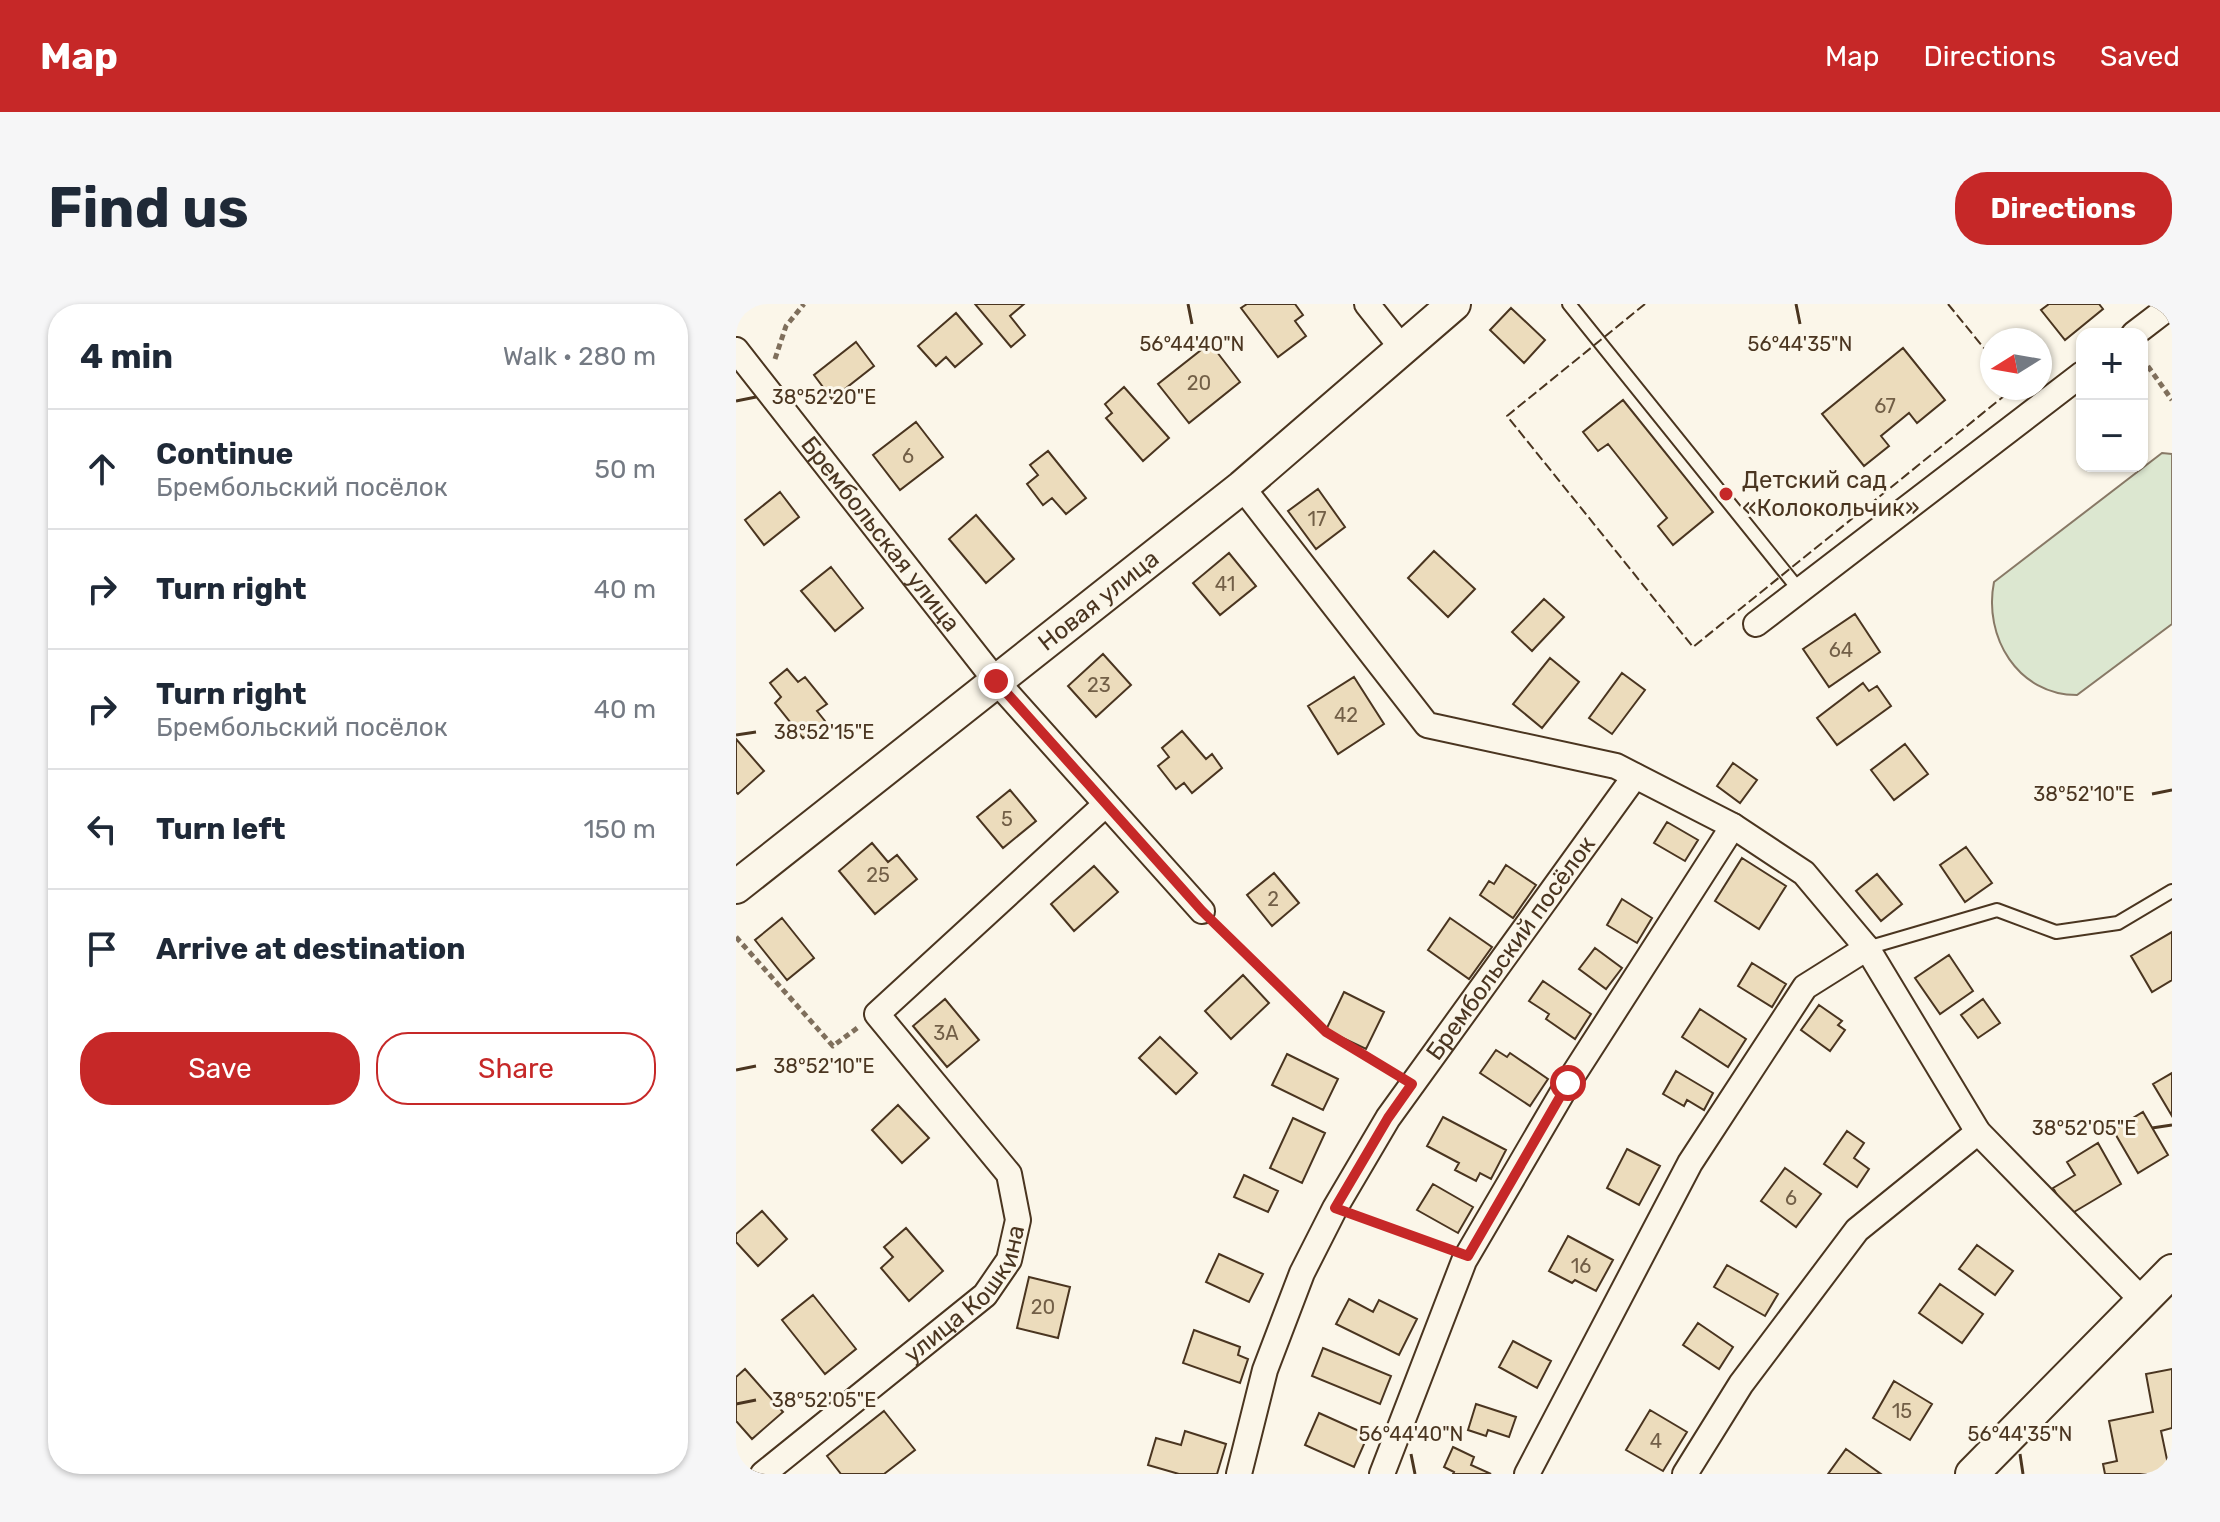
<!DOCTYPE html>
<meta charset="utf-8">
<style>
:root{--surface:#fff;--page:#f6f6f7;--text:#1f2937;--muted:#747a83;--line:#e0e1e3;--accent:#c62828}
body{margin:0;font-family:Rubik,sans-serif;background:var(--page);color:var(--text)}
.controls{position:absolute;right:24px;top:24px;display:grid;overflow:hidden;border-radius:16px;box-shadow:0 2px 6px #0004}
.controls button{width:72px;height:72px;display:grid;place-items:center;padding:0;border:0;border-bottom:2px solid var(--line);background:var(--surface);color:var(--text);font:40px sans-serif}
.compass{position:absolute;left:1244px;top:24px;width:72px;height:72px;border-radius:50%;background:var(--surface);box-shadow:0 2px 6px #0004;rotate:259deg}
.stop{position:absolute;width:24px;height:24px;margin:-18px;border:6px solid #c62828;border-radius:50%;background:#fff}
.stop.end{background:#c62828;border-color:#fff;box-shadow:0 2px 8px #0008}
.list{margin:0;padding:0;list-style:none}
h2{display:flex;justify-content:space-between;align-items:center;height:104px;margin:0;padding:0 32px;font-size:34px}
h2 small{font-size:26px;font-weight:400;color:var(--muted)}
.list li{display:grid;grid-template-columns:52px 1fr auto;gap:24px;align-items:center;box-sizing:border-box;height:120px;padding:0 32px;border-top:2px solid var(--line)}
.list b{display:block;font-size:30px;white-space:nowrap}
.list p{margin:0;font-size:26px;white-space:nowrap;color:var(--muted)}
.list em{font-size:26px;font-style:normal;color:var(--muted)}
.actions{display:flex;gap:16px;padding:24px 32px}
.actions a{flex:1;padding:18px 0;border:2px solid var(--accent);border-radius:32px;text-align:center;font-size:28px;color:var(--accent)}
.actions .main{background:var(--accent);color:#fff}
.icon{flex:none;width:44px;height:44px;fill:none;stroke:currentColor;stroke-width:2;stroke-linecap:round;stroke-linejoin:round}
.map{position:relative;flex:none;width:1436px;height:1170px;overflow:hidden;border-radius:32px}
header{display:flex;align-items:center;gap:48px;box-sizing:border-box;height:112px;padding:0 40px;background:var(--accent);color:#fff}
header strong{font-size:38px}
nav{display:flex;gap:44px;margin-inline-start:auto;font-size:28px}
.intro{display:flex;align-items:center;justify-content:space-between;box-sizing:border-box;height:192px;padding:0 48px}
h1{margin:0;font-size:56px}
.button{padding:20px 36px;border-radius:32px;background:var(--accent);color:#fff;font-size:28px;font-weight:700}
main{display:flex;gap:48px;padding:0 48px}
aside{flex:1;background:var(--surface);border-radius:32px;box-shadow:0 2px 6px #0004}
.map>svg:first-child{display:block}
.park{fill:#dce7d0;stroke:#887966;stroke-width:2}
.building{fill:#ecdcbc;stroke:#4a3520;stroke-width:2}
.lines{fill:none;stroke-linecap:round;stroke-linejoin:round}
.lane-casing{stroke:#4a3520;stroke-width:16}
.street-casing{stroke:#4a3520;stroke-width:28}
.secondary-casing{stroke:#4a3520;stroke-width:36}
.path{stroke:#7f6f5c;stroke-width:5;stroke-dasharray:6 4;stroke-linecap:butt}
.lane{stroke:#fbf6e9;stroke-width:12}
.street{stroke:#fbf6e9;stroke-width:24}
.secondary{stroke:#fbf6e9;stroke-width:32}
.fence{stroke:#4a3520;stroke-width:2;stroke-dasharray:10 4;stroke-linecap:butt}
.route{stroke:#c62828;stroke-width:10}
.ticks{fill:none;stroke:#4a3520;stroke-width:3}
.poi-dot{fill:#c62828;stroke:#fbf6e9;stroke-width:3}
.labels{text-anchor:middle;stroke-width:6;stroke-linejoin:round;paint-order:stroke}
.number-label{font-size:20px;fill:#725f47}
.poi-label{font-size:24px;fill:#4a3520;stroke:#fbf6e9;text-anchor:start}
.street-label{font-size:24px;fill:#4a3520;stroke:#fbf6e9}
.ticks-label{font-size:20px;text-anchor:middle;fill:#4a3520;stroke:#fbf6e9;stroke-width:6;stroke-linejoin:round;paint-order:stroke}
</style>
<header>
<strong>Map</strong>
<nav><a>Map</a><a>Directions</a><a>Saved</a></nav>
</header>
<div class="intro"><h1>Find us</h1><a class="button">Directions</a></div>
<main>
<aside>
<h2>4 min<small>Walk · 280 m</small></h2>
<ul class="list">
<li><svg class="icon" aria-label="ahead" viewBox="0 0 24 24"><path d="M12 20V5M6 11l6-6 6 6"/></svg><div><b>Continue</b><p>Брембольский посёлок</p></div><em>50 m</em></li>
<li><svg class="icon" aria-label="right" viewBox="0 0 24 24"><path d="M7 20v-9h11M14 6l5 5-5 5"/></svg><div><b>Turn right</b></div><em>40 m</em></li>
<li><svg class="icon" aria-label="right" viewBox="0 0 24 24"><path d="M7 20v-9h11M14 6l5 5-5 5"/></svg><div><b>Turn right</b><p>Брембольский посёлок</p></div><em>40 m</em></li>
<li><svg class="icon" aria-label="left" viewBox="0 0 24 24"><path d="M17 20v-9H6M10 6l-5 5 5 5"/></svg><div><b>Turn left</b></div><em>150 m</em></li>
<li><svg class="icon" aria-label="arrive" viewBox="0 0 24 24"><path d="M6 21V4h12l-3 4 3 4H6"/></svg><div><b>Arrive at destination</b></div></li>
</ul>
<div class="actions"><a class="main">Save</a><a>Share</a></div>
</aside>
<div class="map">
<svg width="1436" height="1170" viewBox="0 0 1436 1170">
<rect width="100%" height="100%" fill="#fbf6e9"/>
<path class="park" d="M1426,149l10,1v170l-95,71c-59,0 -94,-58 -83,-113z"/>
<path class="building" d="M239,0h49l-14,12 15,19 -14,12z
M511,0h48l8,11 -8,6 11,15 -28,21 -37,-49z
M1313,0h50l4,5 -38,31 -24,-30z
M775,4l34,32 -21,23 -34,-33z
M220,9l26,31 -27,23 -9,-10 -10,9 -18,-20z
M120,38l18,24 -42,33 -18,-24z
M474,39l30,39 -51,41 -31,-39z
M1167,44l42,52 -28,23 -8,-10 -28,23 8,10 -25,20 -42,-52z
M388,83l45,51 -26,23 -37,-43 6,-5 -7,-9z
M887,96l90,112 -40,33 -15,-19 9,-8 -59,-74 -10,7 -15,-19z
M180,118l27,35 -43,33 -27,-35z
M312,147l38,47 -20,16 -14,-16 -9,7 -16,-21 11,-9 -8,-10z
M582,185l27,38 -29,22 -28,-38z
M44,188l19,25 -35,28 -19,-25z
M240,211l38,44 -28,24 -37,-44z
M698,247l41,38 -27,28 -40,-39z
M493,249l27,33 -36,29 -27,-32z
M95,263l32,41 -28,23 -34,-40z
M808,295l20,18 -32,34 -20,-19z
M1119,310l25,38 -51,35 -26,-38z
M367,350l28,31 -35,32 -28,-31z
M814,354l29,24 -37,46 -29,-24z
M51,365l11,13 7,-5 22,27 -10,7 8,10 -22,17 -28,-35 6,-6 -11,-14z
M886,369l23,17 -33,44 -23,-16z
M618,373l30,47 -46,30 -30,-48z
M1127,379l6,8 8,-5 14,20 -54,39 -20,-27z
M446,427l24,28 6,-5 10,14 -30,25 -8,-10 -8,6 -18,-23 11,-9 -7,-9z
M0,435l28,32 -26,23 -2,-2z
M1169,440l23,30 -34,26 -23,-30z
M997,459l24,17 -17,23 -23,-17z
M274,486l26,31 -33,27 -26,-31z
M931,518l31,18 -13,21 -31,-18z
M136,539l16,19 9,-7 20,24 -42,35 -36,-43z
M1230,543l26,36 -27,19 -25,-37z
M1006,554l44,28 -27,43 -44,-28z
M770,561l30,20 -23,33 -33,-23 9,-14 5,3z
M358,562l24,26 -44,39 -23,-27z
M538,569l25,30 -27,23 -25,-31z
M1141,570l25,30 -21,17 -25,-30z
M886,595l30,19 -15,25 -30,-18z
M46,614l32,40 -27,22 -32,-40z
M714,614l42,29 -23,32 -41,-29z
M1436,628v48l-20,12 -21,-36z
M859,644l27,20 -16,21 -27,-20z
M1213,651l24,36 -33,23 -25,-36z
M1016,659l34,21 -14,23 -34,-21z
M507,671l26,28 -38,36 -26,-28z
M807,677l48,33 -16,25 -29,-20 3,-5 -20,-13z
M608,688l40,20 -18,37 -40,-19z
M209,695l34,41 -32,27 -34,-41z
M1247,695l17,24 -22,15 -17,-23z
M1083,701l23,16 -4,4 7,5 -15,21 -29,-21z
M964,705l46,30 -18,28 -46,-30z
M424,733l37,36 -21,21 -37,-36z
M760,746l11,7 3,-4 38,26 -18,27 -50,-33z
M551,750l51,25 -15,31 -51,-25z
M940,767l37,22 -9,17 -17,-10 -3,6 -21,-12z
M1436,769v43l-19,-32z
M162,801l31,33 -27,25 -30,-33z
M1407,808l25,43 -30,18 -25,-43z
M707,813l63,33 -15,29 -11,-6 -4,8 -21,-11 4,-7 -32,-17z
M557,814l32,15 -23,50 -32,-15z
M1111,827l17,12 -10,15 15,11 -12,18 -33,-23z
M1362,839l23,41 -52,31 -16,-27 22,-13 -8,-13z
M891,845l33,17 -21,39 -32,-17z
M1049,864l36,26 -25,33 -35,-26z
M508,871l34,16 -10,21 -34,-15z
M697,880l40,23 -15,26 -41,-23z
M26,907l25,28 -29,27 -22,-24v-8z
M170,924l37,43 -34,30 -28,-33 12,-11 -9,-10z
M832,932l45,24 -17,31 -21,-11 -3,3 -23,-12z
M1241,941l36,26 -18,24 -36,-26z
M483,950l44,20 -14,28 -43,-20z
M991,961l51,29 -13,22 -51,-29z
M293,973l41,10 -12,51 -41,-10z
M1204,980l43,30 -21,29 -43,-30z
M77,991l43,54 -31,25 -43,-54z
M613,995l24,13 6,-12 38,19 -18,36 -63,-31z
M962,1019l35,24 -14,22 -36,-24z
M458,1026l46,17 -2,8 10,4 -8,24 -57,-20z
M777,1037l38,20 -14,27 -38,-21z
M587,1044l68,28 -11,28 -68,-28z
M9,1065l38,43 -31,27 -16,-18v-44z
M1436,1065v59l-11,3 9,43h-65l-2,-10 14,-3 -8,-40 44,-9 -7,-38z
M1158,1077l38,23 -22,36 -37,-22z
M740,1100l40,13 -7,20 -21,-7 -2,6 -18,-6z
M914,1106l37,22 -24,39 -37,-21z
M148,1107l31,39 -31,24h-43l-14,-18z
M583,1109l49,22 -14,32 -49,-22z
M449,1127l41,13 -9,30h-38l-31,-9 8,-27 25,7z
M717,1143l21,10 -3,8 20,9h-38l1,-2 -10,-5z
M1110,1145l35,25h-53z"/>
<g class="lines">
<defs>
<path id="lane" d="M833,0l231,287
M1131,644l130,-38 59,22 62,-9 54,-32"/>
<g id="street">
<path d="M631,0l35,44"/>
<path d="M1398,30l38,-29"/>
<path id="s1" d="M0,46l260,331 206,230"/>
<path d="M506,183l185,238 189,41 117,60 71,47 63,75 111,184 164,168"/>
<path d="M1020,320l326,-250"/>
<path id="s2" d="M27,1170l222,-179 24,-35 9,-40 -9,-46 -132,-160 228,-209"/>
<path id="s3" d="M503,1170l26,-104 37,-97 33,-65 53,-90 247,-342"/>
<path d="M646,1170l82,-213 104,-178 165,-257"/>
<path d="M791,1170l163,-311 115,-176 62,-39"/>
<path d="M949,1170l56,-90 116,-154 121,-98"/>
</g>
<g id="secondary">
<path id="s4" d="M0,583l506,-400 212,-183"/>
<path d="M1236,1170l200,-203"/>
</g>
</defs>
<use href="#lane" class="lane-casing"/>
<use href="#street" class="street-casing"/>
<use href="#secondary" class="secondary-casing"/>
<path class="path" d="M1406,54l30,42
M39,55l11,-33 18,-22
M481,622l109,106 67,40
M0,633l97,109 27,-20
M622,912l89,32"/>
<use href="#lane" class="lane"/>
<use href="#street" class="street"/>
<use href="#secondary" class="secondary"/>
<path class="fence" d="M909,0l-138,112 186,231 321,-259
M1212,0l44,54"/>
</g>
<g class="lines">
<path class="route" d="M260,377l206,230 124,121 86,52 -24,34 -53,90 133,48 100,-173"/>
</g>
<path class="ticks" d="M452,0l4,20M1060,0l4,20M0,97l20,-4M0,431l20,-3M1416,490l20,-4M0,766l20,-4M1416,824l20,-3M0,1100l20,-4M675,1150l4,20M1284,1150l3,20"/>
<circle class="poi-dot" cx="990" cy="190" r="8"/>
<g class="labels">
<g class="number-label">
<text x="463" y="86">20</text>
<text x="1149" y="109">67</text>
<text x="172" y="159">6</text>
<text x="581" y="222">17</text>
<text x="489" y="287">41</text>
<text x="1105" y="353">64</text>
<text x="363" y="388">23</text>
<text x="610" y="418">42</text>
<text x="271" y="522">5</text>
<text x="142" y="578">25</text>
<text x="537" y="602">2</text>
<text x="210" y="736">3А</text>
<text x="1055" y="901">6</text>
<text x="845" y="969">16</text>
<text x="307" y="1010">20</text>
<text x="1166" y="1114">15</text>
<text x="920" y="1144">4</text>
</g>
<g class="poi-label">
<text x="1006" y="184">Детский сад<tspan x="1006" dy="28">«Колокольчик»</tspan></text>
</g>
<g class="street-label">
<text dy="8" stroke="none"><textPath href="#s1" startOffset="234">Брембольская улица</textPath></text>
<text dy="8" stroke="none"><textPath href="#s4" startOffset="462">Новая улица</textPath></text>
<text dy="8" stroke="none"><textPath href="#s3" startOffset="598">Брембольский посёлок</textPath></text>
<text dy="8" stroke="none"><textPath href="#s2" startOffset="274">улица Кошкина</textPath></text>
</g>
</g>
<g class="ticks-label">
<text x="456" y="47">56°44'40"N</text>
<text x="1064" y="47">56°44'35"N</text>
<text x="88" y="100">38°52'20"E</text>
<text x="88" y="435">38°52'15"E</text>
<text x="1348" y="497">38°52'10"E</text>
<text x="88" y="769">38°52'10"E</text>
<text x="1348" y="831">38°52'05"E</text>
<text x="88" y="1103">38°52'05"E</text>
<text x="675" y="1137">56°44'40"N</text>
<text x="1284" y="1137">56°44'35"N</text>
</g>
</svg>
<div class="controls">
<button>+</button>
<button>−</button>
</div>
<svg class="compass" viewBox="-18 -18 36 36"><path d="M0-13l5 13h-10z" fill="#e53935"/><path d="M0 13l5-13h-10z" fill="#747a83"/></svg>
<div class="stop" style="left:832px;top:779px"></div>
<div class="stop end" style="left:260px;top:377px"></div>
</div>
</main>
